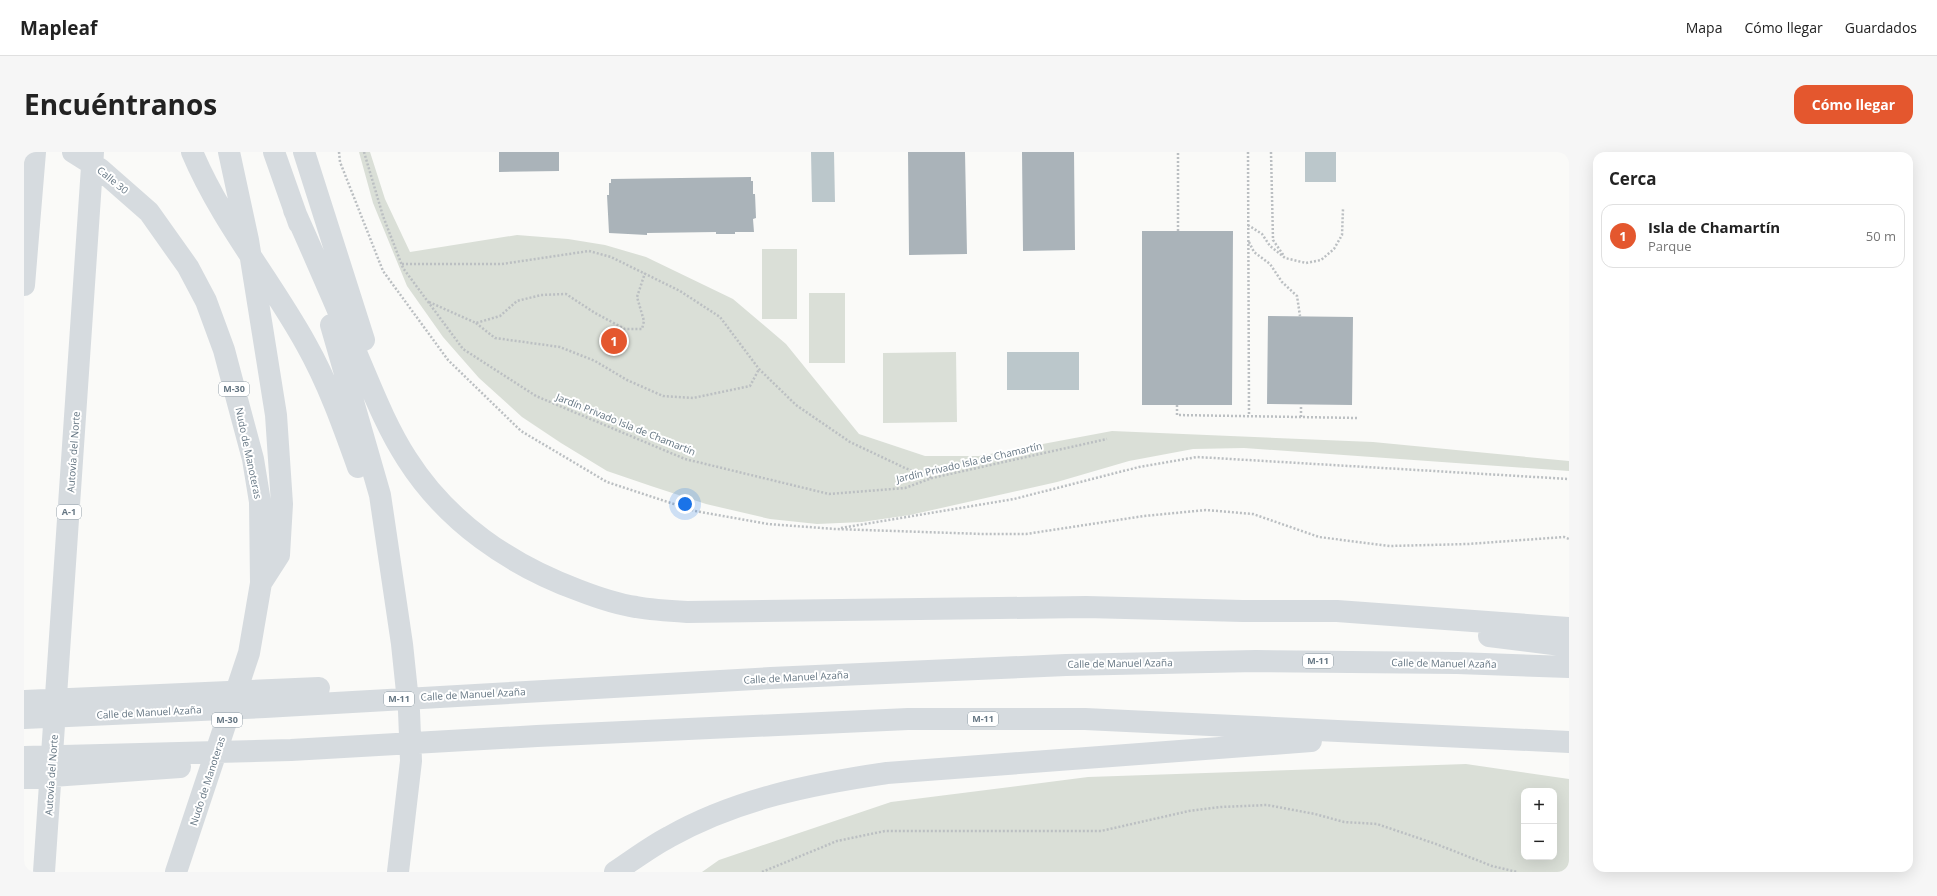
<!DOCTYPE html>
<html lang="es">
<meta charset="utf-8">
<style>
:root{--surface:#fff;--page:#f6f6f6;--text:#222;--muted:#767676;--line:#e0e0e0;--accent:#e4572e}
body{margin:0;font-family:"Open Sans",sans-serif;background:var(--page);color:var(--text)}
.controls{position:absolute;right:12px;bottom:12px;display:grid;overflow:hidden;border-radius:8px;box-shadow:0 4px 16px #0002}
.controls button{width:36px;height:36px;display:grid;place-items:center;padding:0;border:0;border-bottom:1px solid var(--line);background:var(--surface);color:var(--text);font:20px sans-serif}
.you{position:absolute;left:661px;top:352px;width:14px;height:14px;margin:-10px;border:3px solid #fff;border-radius:50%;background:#1a73e8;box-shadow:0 0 0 6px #1a73e833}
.badge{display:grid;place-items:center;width:26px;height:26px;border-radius:50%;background:var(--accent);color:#fff;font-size:13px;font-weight:700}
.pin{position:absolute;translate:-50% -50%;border:2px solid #fff;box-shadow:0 1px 4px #0006}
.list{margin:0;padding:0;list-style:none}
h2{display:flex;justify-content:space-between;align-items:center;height:52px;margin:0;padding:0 16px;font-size:17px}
h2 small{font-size:13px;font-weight:400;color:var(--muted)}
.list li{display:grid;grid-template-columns:26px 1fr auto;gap:12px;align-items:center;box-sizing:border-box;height:64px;margin:0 8px 8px;padding:0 8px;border:1px solid var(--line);border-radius:12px}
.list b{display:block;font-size:15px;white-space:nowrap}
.list p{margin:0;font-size:13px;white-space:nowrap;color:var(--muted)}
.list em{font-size:13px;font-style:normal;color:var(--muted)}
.map{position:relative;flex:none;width:1545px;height:720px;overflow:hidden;border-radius:12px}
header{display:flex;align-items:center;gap:24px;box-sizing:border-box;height:56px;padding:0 20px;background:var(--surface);border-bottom:1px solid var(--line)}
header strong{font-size:19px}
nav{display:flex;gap:22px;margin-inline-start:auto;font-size:14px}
.intro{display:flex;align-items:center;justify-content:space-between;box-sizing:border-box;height:96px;padding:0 24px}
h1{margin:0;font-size:28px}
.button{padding:10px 18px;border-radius:12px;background:var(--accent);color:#fff;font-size:14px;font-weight:700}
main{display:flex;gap:24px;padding:0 24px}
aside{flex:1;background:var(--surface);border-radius:12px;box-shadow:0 4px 16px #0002}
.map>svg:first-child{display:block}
.green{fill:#dadfd7;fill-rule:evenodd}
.water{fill:#bbc7cb}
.building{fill:#aab3b9}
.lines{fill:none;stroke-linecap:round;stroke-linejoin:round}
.path{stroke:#bbbfc2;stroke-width:2.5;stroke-dasharray:2 2;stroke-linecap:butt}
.motorway{stroke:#d6dbdf;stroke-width:22}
.labels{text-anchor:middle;stroke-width:4;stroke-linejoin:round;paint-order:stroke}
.shield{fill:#fff;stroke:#939fa8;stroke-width:1}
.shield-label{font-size:9px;font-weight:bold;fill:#657683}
.street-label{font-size:10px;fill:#657683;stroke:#fff}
</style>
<header>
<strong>Mapleaf</strong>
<nav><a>Mapa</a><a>Cómo llegar</a><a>Guardados</a></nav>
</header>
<div class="intro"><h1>Encuéntranos</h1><a class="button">Cómo llegar</a></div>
<main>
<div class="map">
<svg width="1545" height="720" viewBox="0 0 1545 720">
<rect width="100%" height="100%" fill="#fafaf8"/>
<path class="green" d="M335,0h11l15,47 25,53 107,-17 51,4 37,6 41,12 87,42 53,45 73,90 66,22h54l133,-25 261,11 196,19v10l-325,-23 -51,1 -64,12 -72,21 -147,33 -48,7 -45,2 -47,-5 -64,-15 -55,-18 -44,-15 -46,-28 -39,-26 -43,-39 -36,-41 -36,-51 -34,-83z
M738,97h35v70h-35z
M785,141h36v70h-36z
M932,200l1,70 -74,1v-70z
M1442,612l103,15v93h-867l17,-12 172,-58 197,-25zM1500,639h30v66h-30z"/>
<path class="water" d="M787,0h23l1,50h-23z
M1281,0h31v30h-31z
M983,200h72v38h-72z"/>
<path class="building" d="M475,0h60v19l-60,1z
M884,0h57l2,102 -58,1z
M998,0h52l1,98 -52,1z
M727,25v4h2v13h2l1,24 -3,1 1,13h-19v2h-19v-2l-69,1v2l-38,-2 -2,-38h2v-12h2v-4z
M1118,79h91l-1,174h-90z
M1244,164l85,1 -1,88 -85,-1z"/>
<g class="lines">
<path class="path" d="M315,0l1,10 43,109 65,89 73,71 86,51 88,29 73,13 67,5 148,5h43l118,-18 62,-6 47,4 66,23 71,9 78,-2 96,-7 5,2
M340,0l19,64 20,52 60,81 73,47 149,63 144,35 76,-6 27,-10 175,-39
M1224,0l1,263
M1247,0l2,88 11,16
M1224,73l14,9 8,12 15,12 21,5 15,-3 13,-11 8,-14 1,-26
M1154,79v-79
M1225,90l5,10 16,12 12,18 15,14 3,20
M378,112h100l87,-13 22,6 69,34 40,26 39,52 37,36 54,37 55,26 27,10
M405,150l47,21 24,-7 17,-15 24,-6 25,-1 29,19 30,16h17l2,-8 -7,-24 8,-24
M452,171l19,15 65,9 35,14 32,19 36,16 30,2 57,-12 9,-17
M1153,253v10l181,3
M1277,265v-12
M817,376l173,-29 125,-32 58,-10 372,22
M738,720l75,-31 48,-10h216l88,-20 32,-4 46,-2 48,9 29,8 33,2 59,20 56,22 25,6"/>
<path class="motorway" d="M49,0l27,17 49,43 39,55 18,34 18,49 14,53 15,56 7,43 1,81 -12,70 -73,219
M168,0c29,69 78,127 114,192 22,39 37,81 52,123
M205,0l19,88 28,175 6,89 -3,51 -18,28
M250,0l25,71
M280,0l60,188
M270,58c21,47 41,93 61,140 16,37 30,75 52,109 40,63 103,106 171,131 18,7 38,14 58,17 17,3 34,4 51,5l399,-5 157,4h94l232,17
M0,133l11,-133
M307,173l49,170 22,149 7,67 2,50 -13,111
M1465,484l80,10
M0,549l295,-13
M0,566l241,-11 506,-29 295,-13 190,-4 201,2 112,4
M0,605l267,-7 246,-14 371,-17h177l484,23
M0,626l156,-11
M20,720l49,-720
M591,720c18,-12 35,-25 54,-35 67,-38 143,-53 218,-64l424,-32"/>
</g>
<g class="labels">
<g class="shield">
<rect x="195" y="230" width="30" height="14" rx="3"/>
<rect x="33" y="353" width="24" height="14" rx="3"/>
<rect x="1279" y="502" width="30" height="14" rx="3"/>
<rect x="360" y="540" width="30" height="14" rx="3"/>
<rect x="944" y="560" width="30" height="14" rx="3"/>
<rect x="188" y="561" width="30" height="14" rx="3"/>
</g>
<g class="shield-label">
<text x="210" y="240">M-30</text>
<text x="45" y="363">A-1</text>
<text x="1294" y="512">M-11</text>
<text x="375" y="550">M-11</text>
<text x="959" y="570">M-11</text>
<text x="203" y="571">M-30</text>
</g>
<g class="street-label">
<text transform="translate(89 28) rotate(39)" y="4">Calle 30</text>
<text transform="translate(602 272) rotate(22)" y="4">Jardín Privado Isla de Chamartín</text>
<text transform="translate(49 300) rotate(-86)" y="4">Autovía del Norte</text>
<text transform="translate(225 301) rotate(78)" y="4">Nudo de Manoteras</text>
<text transform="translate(945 310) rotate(-13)" y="4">Jardín Privado Isla de Chamartín</text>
<text transform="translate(1096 511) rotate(-1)" y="4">Calle de Manuel Azaña</text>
<text transform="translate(1420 511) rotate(1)" y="4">Calle de Manuel Azaña</text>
<text transform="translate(772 525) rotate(-3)" y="4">Calle de Manuel Azaña</text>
<text transform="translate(449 542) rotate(-3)" y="4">Calle de Manuel Azaña</text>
<text transform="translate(125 560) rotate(-3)" y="4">Calle de Manuel Azaña</text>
<text transform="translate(27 623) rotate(-86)" y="4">Autovía del Norte</text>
<text transform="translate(183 629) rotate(-72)" y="4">Nudo de Manoteras</text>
</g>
</g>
</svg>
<div class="controls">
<button>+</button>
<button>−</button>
</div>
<div class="you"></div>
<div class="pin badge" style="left:590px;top:189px">1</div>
</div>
<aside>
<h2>Cerca<small></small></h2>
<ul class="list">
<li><span class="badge">1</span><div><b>Isla de Chamartín</b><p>Parque</p></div><em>50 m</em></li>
</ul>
</aside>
</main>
